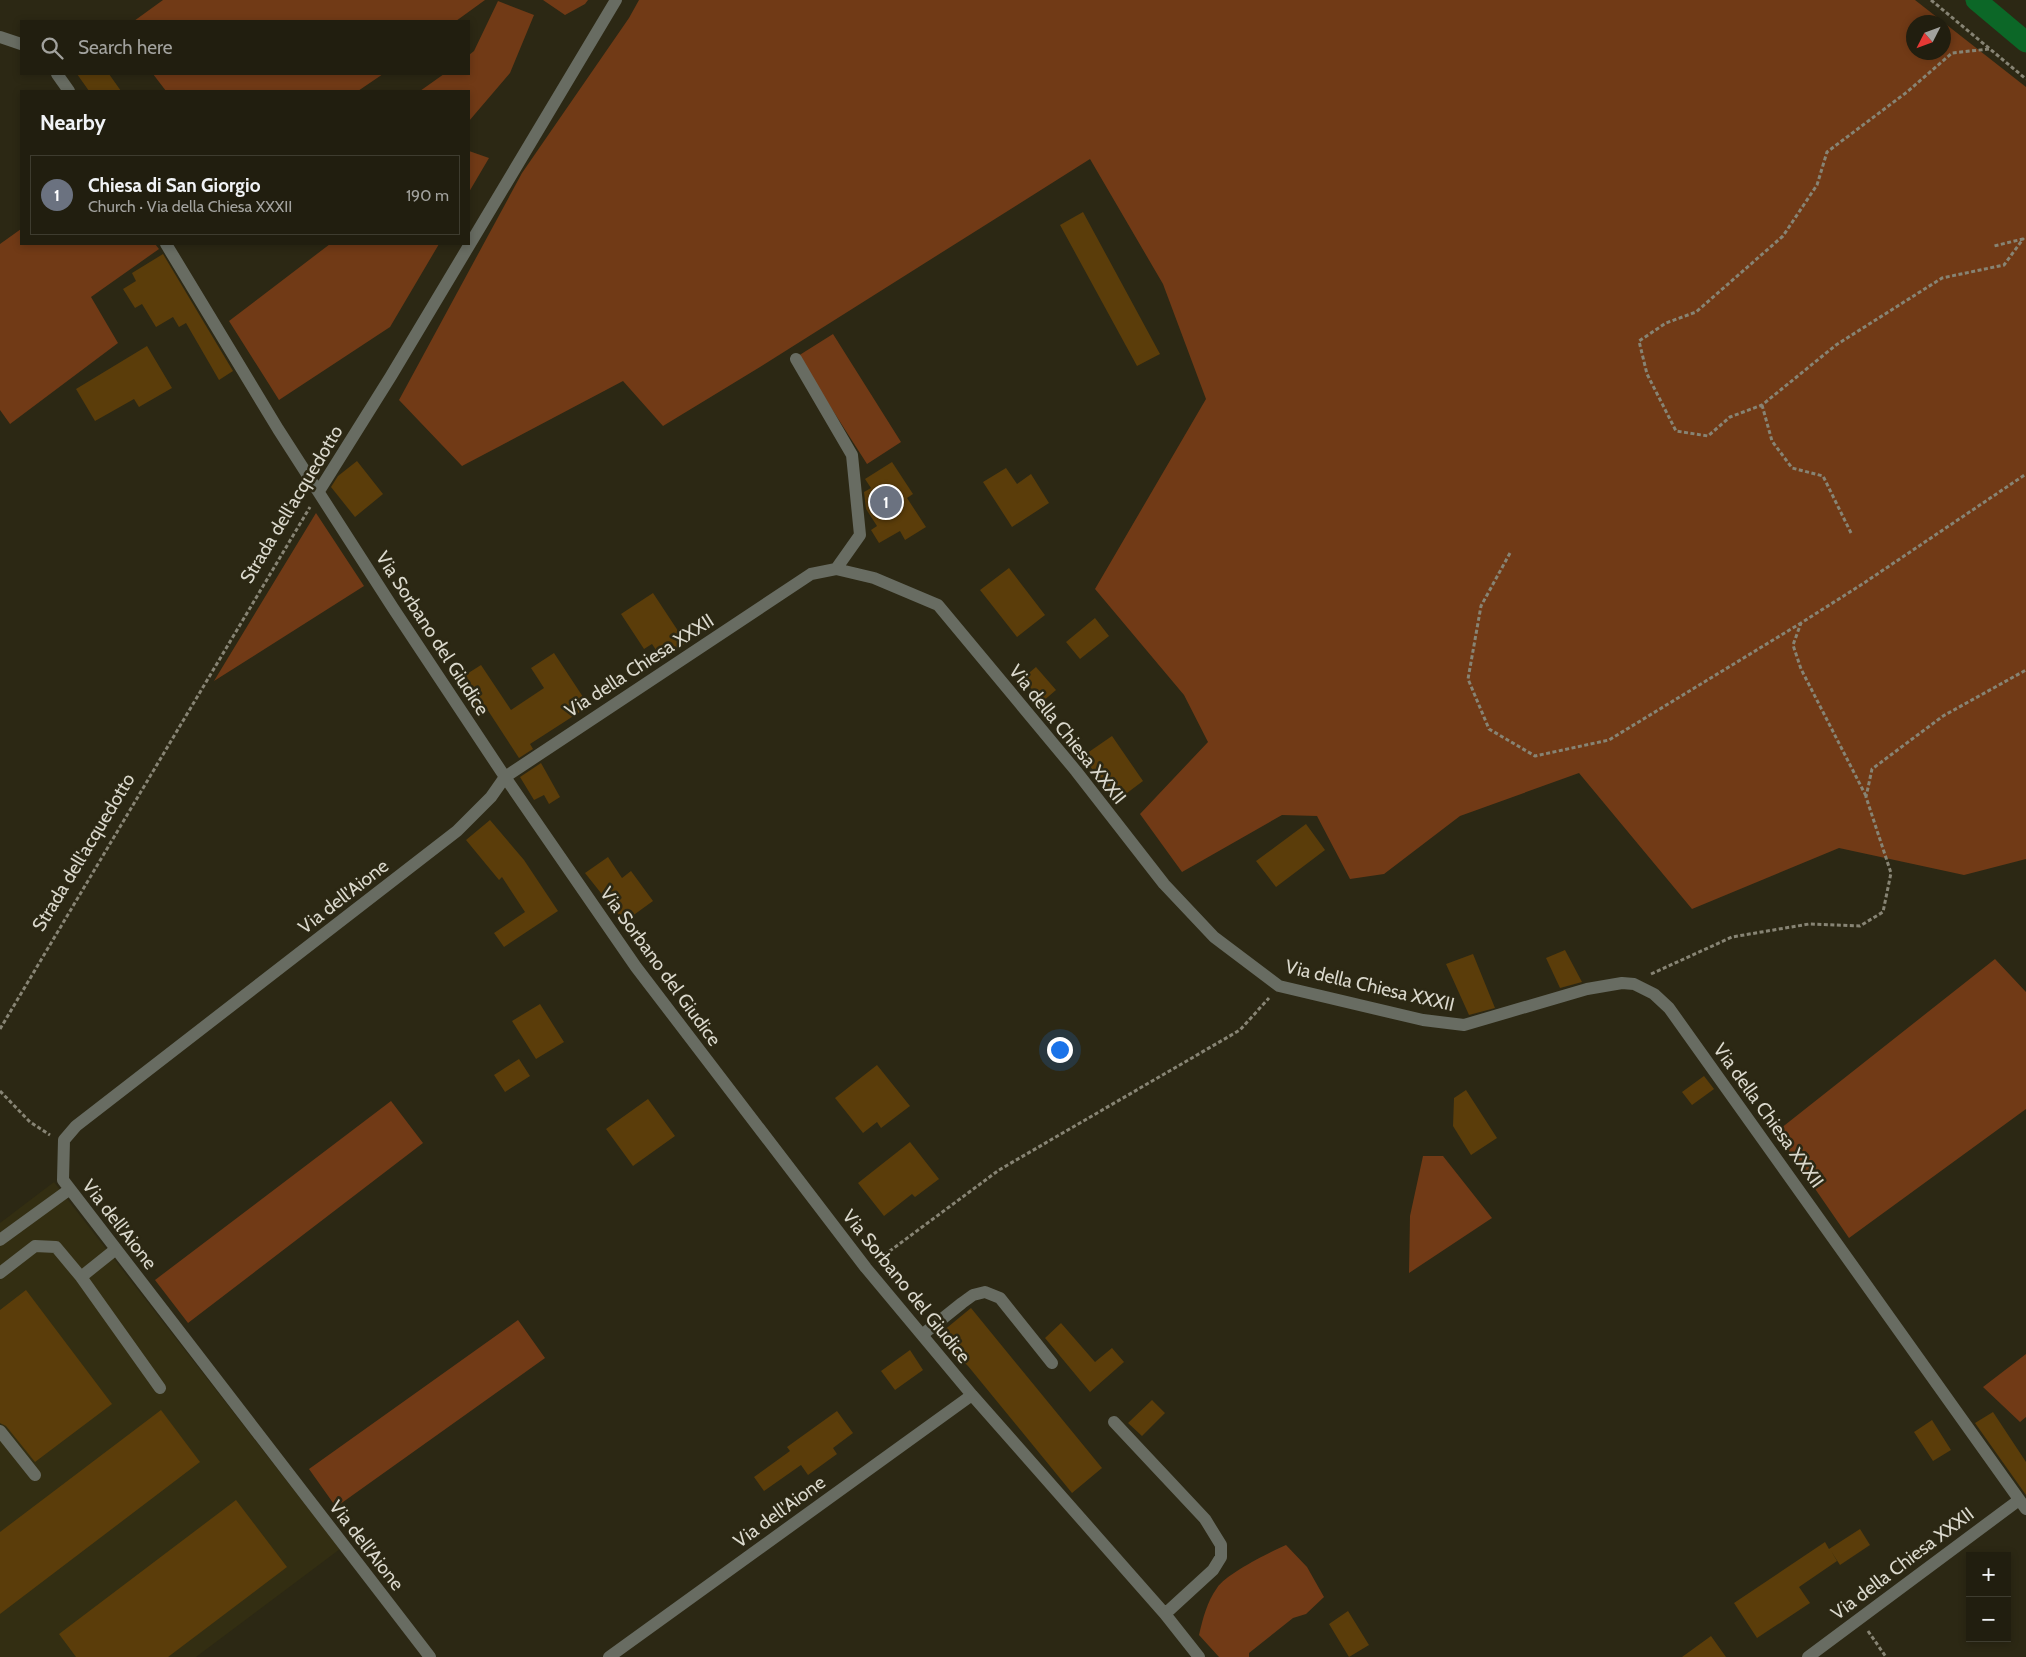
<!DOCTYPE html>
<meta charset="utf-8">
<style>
:root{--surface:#211e0f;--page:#2d2b1d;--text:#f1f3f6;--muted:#a2a29e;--line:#3e3c2f;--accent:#b45309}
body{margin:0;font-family:Cabin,sans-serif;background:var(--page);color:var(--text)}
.controls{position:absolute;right:15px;bottom:15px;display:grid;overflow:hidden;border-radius:0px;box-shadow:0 2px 8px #0003}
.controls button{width:45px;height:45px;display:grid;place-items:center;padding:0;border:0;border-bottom:1px solid var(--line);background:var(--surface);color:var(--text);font:25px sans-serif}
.compass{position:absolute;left:1906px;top:15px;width:45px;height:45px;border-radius:50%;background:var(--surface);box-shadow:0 2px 8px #0003;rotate:228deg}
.you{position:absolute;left:1059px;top:1049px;width:18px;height:18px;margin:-12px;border:4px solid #fff;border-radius:50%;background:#1a73e8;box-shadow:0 0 0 8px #1a73e833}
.badge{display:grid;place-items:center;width:32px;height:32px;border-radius:50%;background:var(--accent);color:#fff;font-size:16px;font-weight:700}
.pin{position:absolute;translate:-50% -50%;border:2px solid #fff;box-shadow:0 1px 5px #0006}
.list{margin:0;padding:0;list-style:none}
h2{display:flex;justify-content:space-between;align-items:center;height:65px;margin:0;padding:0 20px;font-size:21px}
h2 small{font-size:16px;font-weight:400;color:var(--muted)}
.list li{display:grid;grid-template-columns:32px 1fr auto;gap:15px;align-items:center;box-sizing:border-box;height:80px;margin:0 10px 10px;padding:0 10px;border:1px solid var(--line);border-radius:0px}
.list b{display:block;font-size:19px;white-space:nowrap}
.list p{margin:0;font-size:16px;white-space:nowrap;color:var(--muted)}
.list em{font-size:16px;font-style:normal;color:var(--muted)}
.icon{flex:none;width:28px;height:28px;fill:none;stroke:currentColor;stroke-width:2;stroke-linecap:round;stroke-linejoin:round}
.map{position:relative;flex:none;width:2026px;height:1657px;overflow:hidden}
.search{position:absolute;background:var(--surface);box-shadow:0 2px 8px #0003;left:20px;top:20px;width:450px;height:55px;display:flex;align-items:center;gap:12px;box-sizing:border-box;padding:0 18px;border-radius:0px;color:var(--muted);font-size:19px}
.panel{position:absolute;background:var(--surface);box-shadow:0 2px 8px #0003;left:20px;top:90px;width:450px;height:155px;border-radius:0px}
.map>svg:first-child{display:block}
.built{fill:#332e12}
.green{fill:#713a16;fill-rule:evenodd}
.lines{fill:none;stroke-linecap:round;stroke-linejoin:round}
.canal{stroke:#0c6727;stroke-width:21}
.building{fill:#5b3d0a}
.path{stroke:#878474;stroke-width:3;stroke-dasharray:4 2.5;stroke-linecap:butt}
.minor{stroke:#686c62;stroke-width:12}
.labels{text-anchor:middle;stroke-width:5;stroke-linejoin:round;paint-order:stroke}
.street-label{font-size:19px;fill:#dad8cc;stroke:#2c2814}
</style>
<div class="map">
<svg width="2026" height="1657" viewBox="0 0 2026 1657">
<rect width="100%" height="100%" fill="#2c2814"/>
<path class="built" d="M54,1182l286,367 -144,108h-196v-434z"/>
<path class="green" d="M163,0h322l-29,21h-322z
M543,0h45l-3,4 -20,11z
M639,0h1276l111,87v772l-62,16 -125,-27 -147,61 -113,-136 -119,43 -76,58 -34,5 -33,-63 -35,-1 -100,57 -42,-58 68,-72 -24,-47 -89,-106 111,-190 -43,-115 -73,-125 -330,208 -97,59 -40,-45 -161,85 -63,-66 123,-227 107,-155zM1914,22h30v30h-30z
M498,1l36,14 -24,58 -41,48v-30h-49l24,-17h25v-19l5,-4z
M153,74h230l-25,17h-192z
M469,151l20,7 -20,34z
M21,229v15h134l4,5 -68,48 27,46 -108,81 -10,-14v-166z
M330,244h109l-49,83 -111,73 -50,-79z
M833,334l68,108 -34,22 -69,-108z
M316,513l48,73 -150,95z
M1995,959l31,33v117l-177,129 -73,-106z
M391,1101l32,42 -235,180 -33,-43z
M1423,1156h20l49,62 -83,55 1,-57z
M518,1320l27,38 -209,149 -27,-38z
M2026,1354v63l-6,5 -37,-35z
M1286,1545l21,22 17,30 -18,17 -13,4 -44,35v4h-30l-20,-22c4,-17 8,-33 18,-47 9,-14 53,-36 69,-43z"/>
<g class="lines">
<path class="canal" d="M1976,0l50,42"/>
</g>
<path class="building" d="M77,74h32l12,17h-32z
M1083,212l77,142 -23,12 -77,-141z
M163,254l70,117 -14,9 -33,-57 -7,4 -6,-10 -17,10 -14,-23 -7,4 -12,-19 13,-8 -4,-8z
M147,346l25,42 -33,19 -5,-8 -39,22 -19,-32z
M357,461l26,33 -28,23 -24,-30 7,-11z
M892,462l21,32 -6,4 19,29 -21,13 -5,-9 -21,12 -8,-13 6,-4 -11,-17 -2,-17 7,-4 -6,-9z
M1006,468l11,16 14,-10 18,29 -37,24 -29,-45z
M1009,568l36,47 -28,22 -37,-47z
M653,593l33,50 -24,16 -10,-15 -8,5 -23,-35z
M1095,618l14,18 -29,23 -14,-17z
M554,653l35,53 -59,38 3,5 -14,9 -32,-49 -6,3 -22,-33 22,-14 30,45 33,-22 -13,-20z
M1036,667l20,23 -14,12 -19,-24z
M1112,736l31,45 -28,21 -32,-46z
M541,763l19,34 -11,7 -5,-9 -10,5 -14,-23z
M490,820l34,40 34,51 -54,36 -10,-14 31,-21 -23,-35 -3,3 -33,-40z
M1306,824l19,26 -49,37 -20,-26z
M608,857l14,21 9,-7 22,30 -29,21 -39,-49z
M1565,950l17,32 -22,6 -14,-30z
M1473,954l22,54 -26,7 -23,-51z
M540,1004l24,38 -28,17 -24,-38z
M519,1059l11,17 -25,16 -11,-17z
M877,1065l33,41 -29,22 -4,-6 -14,11 -28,-35z
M1704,1076l10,13 -22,16 -10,-13z
M1466,1090l31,48 -26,17 -18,-29 1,-28z
M648,1099l27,37 -42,30 -27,-37z
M910,1142l29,37 -24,18 -3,-3 -28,22 -26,-33z
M26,1290l86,114 -77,58 -29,-36 -6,-3v-113z
M971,1308l131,160 -30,25 -104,-127 -31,-30z
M1061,1323l34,39 17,-14 12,14 -34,30 -45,-54z
M910,1350l13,20 -28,20 -14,-19z
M1152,1400l13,13 -23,23 -14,-13z
M161,1410l39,52 -200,152v-82z
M837,1411l16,22 -20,15 4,6 -29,21 -7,-10 -37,26 -10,-14 36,-26 -3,-4z
M1993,1412l33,50v33l-51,-72z
M1932,1420l19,30 -18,11 -19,-29z
M236,1500l51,67 -119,90h-92l-17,-23z
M1860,1529l10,16 -30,20 -9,-14 6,10 -38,26 11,16 -53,35 -23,-35 91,-61 4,7z
M1348,1611l21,34 -20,12 -20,-33z
M1711,1636l15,21h-44z"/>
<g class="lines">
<path class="path" d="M1931,0l95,79
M1989,49l-37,4 -45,39 -80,60 -10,33 -34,51 -87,76 -30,11 -27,18 8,33 29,57 32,5 22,-19 32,-12 74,-60 106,-67 62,-13 19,-26 -29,7
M1762,405l10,36 20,27 31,8 29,59
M1510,553l-29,53 -13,73 21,50 46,27 74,-16 192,-117
M1866,796l-65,-127 -8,-24 8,-22 63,-40 162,-109
M1651,974l81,-37 77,-13 51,2 23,-14 8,-39 -25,-76 6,-28 71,-53 83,-46
M0,1029l310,-522
M0,1091l30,31 20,13
M879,1259l120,-89 241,-140 29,-32
M1868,1631l18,26"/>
<path class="minor" d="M0,37l21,7
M57,74l12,17
M166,244l112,185 115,179 112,169 131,190 230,301 106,127 193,219 34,43
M796,359l56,96 8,80 -24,34
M319,491l72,-115 225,-376
M0,1240l70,-51
M116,1249l-35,28 79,111
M0,1273l35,-27 21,1 25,30
M922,1335l40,-32 11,-8 12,-3 15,6 52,65
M1114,1422l91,97 16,26v12l-8,13 -48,44
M0,1431l35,44
M430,1657l-367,-477 1,-40 12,-14 381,-295 34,-34 14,-20 306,-203 25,-5 38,9 64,27 138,166 88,113 50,53 65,49 144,34 41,5 123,-36 35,-6 12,1 20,10 15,14 357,501
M609,1657l363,-262
M1808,1657l211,-157"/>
</g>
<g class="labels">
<g class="street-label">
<text transform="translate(291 504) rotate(-59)" y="7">Strada dell'acquedotto</text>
<text transform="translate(433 633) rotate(57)" y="7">Via Sorbano del Giudice</text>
<text transform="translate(639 665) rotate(-33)" y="7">Via della Chiesa XXXII</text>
<text transform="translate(1068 734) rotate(51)" y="7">Via della Chiesa XXXII</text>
<text transform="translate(83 852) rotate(-59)" y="7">Strada dell'acquedotto</text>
<text transform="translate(343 896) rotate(-38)" y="7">Via dell'Aione</text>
<text transform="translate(661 966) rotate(54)" y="7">Via Sorbano del Giudice</text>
<text transform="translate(1370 985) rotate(13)" y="7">Via della Chiesa XXXII</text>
<text transform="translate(1769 1115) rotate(54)" y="7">Via della Chiesa XXXII</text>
<text transform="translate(120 1224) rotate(52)" y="7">Via dell'Aione</text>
<text transform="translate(907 1286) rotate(51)" y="7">Via Sorbano del Giudice</text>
<text transform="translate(779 1511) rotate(-36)" y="7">Via dell'Aione</text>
<text transform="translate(367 1545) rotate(52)" y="7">Via dell'Aione</text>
<text transform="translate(1902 1563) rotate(-37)" y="7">Via della Chiesa XXXII</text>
</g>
</g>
</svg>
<div class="controls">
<button>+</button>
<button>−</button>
</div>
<svg class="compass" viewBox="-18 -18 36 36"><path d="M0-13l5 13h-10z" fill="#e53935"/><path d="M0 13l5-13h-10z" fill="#a2a29e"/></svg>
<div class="you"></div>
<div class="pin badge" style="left:886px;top:502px;background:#6b7280">1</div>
<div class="search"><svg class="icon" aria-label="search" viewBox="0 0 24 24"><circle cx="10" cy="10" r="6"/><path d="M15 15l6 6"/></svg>Search here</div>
<section class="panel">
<h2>Nearby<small></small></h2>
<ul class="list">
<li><span class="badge" style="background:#6b7280">1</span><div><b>Chiesa di San Giorgio</b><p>Church · Via della Chiesa XXXII</p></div><em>190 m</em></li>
</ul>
</section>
</div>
